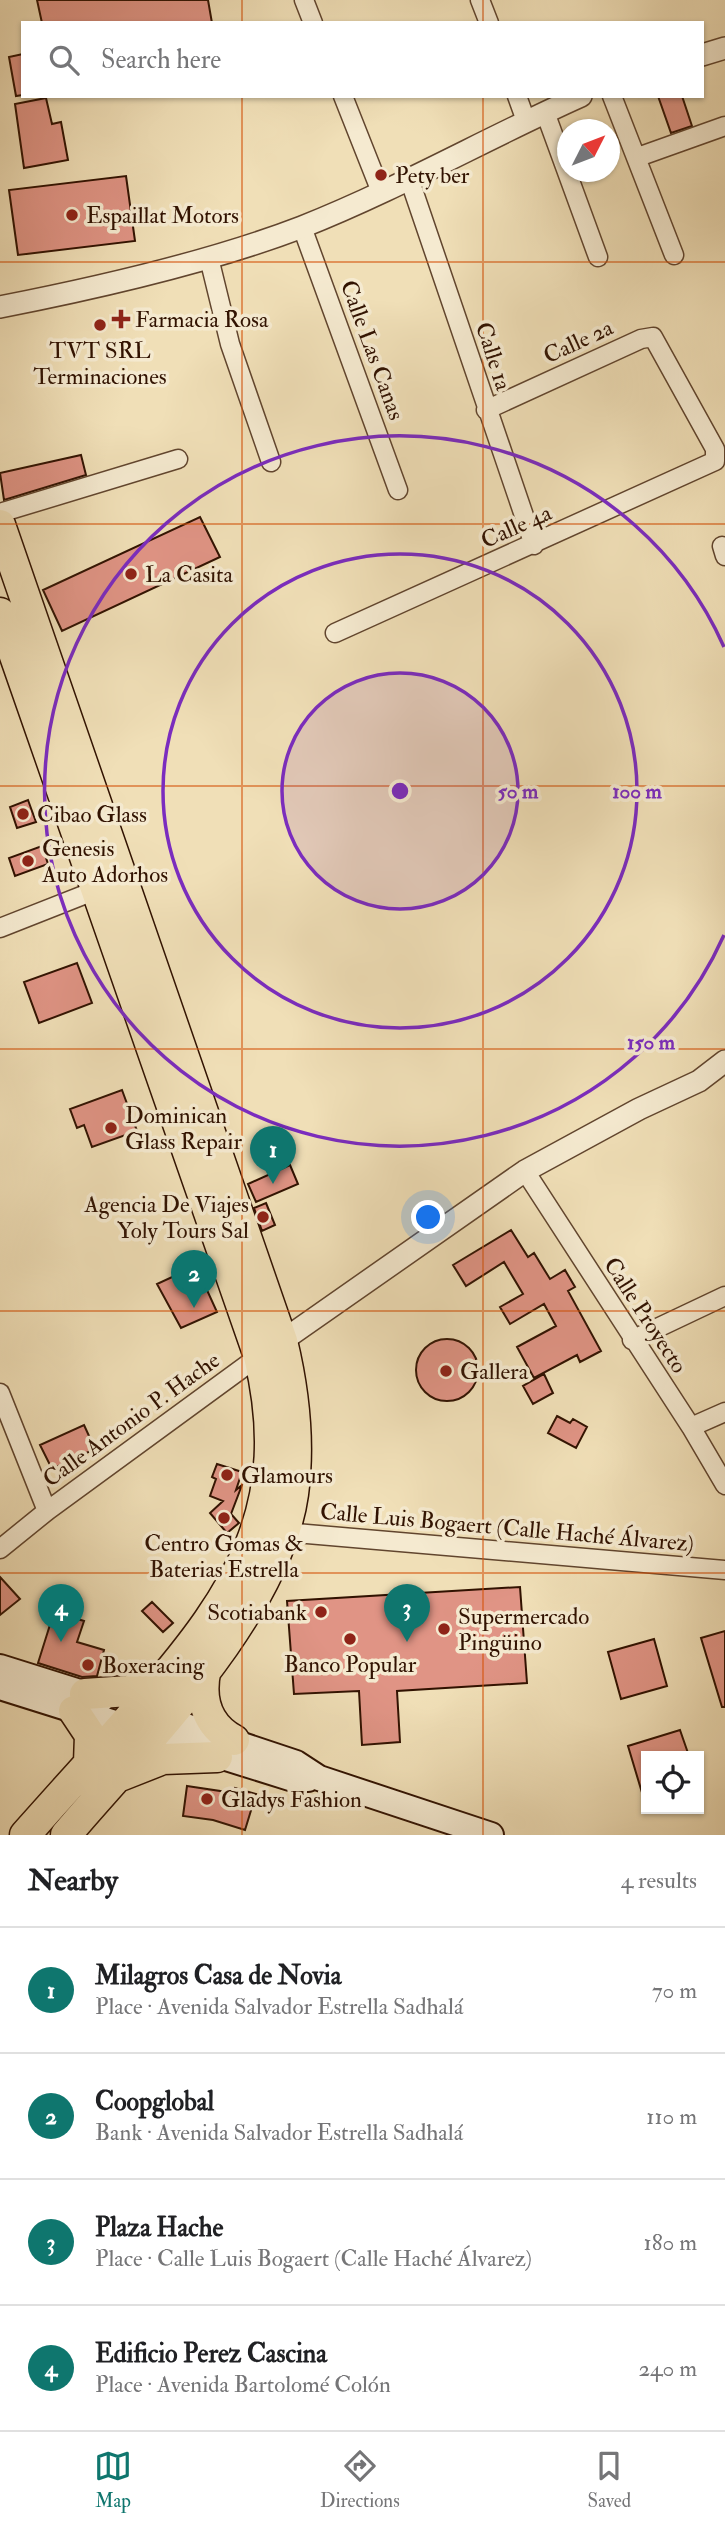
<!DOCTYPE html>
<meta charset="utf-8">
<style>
:root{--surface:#fff;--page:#f6f6f6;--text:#202124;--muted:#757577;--line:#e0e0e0;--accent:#0f766e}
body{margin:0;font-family:"IM FELL Double Pica",serif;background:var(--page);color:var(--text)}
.controls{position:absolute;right:21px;bottom:21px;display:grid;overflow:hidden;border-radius:0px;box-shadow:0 2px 5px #0004}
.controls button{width:63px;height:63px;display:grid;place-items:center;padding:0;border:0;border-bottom:2px solid var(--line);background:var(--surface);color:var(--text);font:35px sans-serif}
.compass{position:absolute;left:557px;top:119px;width:63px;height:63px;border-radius:50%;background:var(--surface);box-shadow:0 2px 5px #0004;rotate:48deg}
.you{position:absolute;left:429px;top:1218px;width:24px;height:24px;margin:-18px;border:5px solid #fff;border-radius:50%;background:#1a73e8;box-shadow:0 0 0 10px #1a73e833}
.badge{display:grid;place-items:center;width:46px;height:46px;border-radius:50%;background:var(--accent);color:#fff;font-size:23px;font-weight:700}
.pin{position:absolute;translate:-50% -58px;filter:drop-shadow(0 2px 4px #0008)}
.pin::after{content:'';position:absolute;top:37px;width:24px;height:21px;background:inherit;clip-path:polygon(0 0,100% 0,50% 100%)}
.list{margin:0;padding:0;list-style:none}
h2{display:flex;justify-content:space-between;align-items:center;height:91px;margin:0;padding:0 28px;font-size:30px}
h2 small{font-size:23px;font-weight:400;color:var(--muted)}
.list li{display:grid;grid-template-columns:46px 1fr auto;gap:21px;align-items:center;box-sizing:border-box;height:126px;padding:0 28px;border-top:2px solid var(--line)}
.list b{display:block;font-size:26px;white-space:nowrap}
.list p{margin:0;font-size:23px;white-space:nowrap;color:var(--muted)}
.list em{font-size:23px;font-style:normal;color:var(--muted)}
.icon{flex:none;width:38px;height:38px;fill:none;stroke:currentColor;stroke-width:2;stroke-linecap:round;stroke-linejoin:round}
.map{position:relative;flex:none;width:725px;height:1835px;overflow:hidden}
.search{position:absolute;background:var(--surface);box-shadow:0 2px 5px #0004;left:21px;right:21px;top:21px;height:77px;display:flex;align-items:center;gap:18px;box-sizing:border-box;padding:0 24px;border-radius:0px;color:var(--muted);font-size:26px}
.sheet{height:595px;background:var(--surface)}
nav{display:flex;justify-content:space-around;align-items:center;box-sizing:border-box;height:98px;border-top:2px solid var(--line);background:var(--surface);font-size:19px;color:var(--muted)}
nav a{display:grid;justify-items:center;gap:4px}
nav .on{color:var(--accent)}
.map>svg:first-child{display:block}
.building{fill:#e09485;stroke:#311201;stroke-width:2}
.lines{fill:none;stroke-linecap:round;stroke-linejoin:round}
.minor-casing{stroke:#61452e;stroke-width:21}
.tertiary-casing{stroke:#61452e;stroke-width:24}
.secondary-casing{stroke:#311201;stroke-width:28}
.trunk-casing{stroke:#311201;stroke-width:33}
.minor{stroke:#f5ead0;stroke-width:18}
.tertiary{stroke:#f5ead0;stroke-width:21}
.secondary{stroke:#f5ead0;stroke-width:24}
.trunk{stroke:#f0dfb7;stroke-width:30}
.grid{fill:none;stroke:#d6520b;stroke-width:2;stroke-opacity:0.55}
.ring{fill:none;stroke:#7b2cbf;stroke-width:3.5}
.poi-dot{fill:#8f2418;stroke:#f5ead0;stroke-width:2.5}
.labels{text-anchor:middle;stroke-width:7;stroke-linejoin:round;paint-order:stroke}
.poi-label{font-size:23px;fill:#311201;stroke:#f5ead0;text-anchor:start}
.street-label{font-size:23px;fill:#311201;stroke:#f5ead0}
.centre{fill:#7b2cbf;stroke:#f5ead0;stroke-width:3.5}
.ring-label{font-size:21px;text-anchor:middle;font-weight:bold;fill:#7b2cbf;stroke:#f5ead0;stroke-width:7;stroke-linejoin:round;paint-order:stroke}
</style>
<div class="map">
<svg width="725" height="1835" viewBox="0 0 725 1835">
<rect width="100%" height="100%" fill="#f0dfb7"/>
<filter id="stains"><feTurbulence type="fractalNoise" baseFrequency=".00286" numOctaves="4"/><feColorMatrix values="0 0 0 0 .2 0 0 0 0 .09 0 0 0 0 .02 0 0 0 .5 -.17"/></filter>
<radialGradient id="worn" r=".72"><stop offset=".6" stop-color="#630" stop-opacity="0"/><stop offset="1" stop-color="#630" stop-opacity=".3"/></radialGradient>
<path class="building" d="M37,0h171l4,23h-170z
M23,54v41l-7,1 -7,-39z
M658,96h24l10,30 -21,7z
M46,98l6,26 9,-2 7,38 -44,8 -9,-64z
M126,176l9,65 -117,14 -9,-65z
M81,455l5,20 -82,25 -4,-27z
M200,517l20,40 -158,74 -19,-41z
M28,800l8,22 -19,6 -7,-21z
M42,846l6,18 -33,12 -6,-18z
M77,963l15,40 -53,20 -15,-41z
M122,1090l15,41 -45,16 -8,-22 -7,3 -7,-19z
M290,1165l8,19 -42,18 -8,-18z
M266,1203l9,22 -13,6 -8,-23z
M511,1230l17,27 6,-4 16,26 15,-9 10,17 -7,4 33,60 -21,11 -3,-7 -43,23 -17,-31 39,-21 -12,-22 -34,20 -10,-17 23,-13 -19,-32 -38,24 -13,-21z
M196,1266l21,46 -36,16 -24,-44z
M416 1370a31 31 0 1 1 62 0a31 31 0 1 1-62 0Z
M544,1374l9,19 -20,11 -10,-18z
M557,1416l13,7 3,-4 14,8 -11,21 -28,-15z
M84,1425l11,24 -43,20 -12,-24z
M217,1464l25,8 -6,18 6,-5 -11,29 8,9 -12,10 -17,-20 13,-12 -13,-5 6,-17 -4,-2z
M0,1577l20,22 -20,16z
M520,1587l7,96 -130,8 3,51 -38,3 -3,-54 -65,3 -7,-93z
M152,1602l21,21 -10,9 -21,-21z
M54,1612l30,9 -7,21 27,8 -7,26 -15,1 -44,-14z
M725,1631v76h-3l-21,-69z
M654,1639l13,47 -46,13 -13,-47z
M680,1730l9,26h-43v39l-3,1 -15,-50z
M187,1786l47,7 1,-5 21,6 -11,36 -32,-10 -30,-4z"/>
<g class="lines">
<defs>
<path id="minor" d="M304,0l9,23
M480,0l9,23
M343,96l38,96
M517,96l9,25
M612,96l62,159
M545,112l53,145
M638,157l87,-31
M410,181l124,364
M302,227l96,263
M209,258l21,86 41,118
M0,513l178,-54
M722,546l3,10
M335,633l380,-172v-12l-62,-112 -12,2 -155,71
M0,928l104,-41
M525,1171l166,256 34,58
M632,1340l93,-44
M0,1393l47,118
M691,1427l34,-15
M284,1532l441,38
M0,1549l47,-38 212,-155"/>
<path id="tertiary" d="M702,55l23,-7
M0,307c97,-19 211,-45 302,-80 96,-38 185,-89 279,-131
M272,1348l253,-177 114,-62 60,-28 26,-20"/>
<path id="secondary" d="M0,1667l102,32
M0,1687l293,92h15
M150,1714l146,49 23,15 172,57"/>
<path id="trunk" d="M0,525l282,816c12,50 18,101 11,153 -17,121 -150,250 -227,341
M0,613l259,743c36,149 -20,236 -113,343 -40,46 -81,91 -121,136
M206,1668c-7,30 0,57 28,72
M85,1694l44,-3 32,-14
M74,1711l16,24 -1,28
M120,1776l43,-17 54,-2"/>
</defs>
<use href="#minor" class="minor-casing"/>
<use href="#tertiary" class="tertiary-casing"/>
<use href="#secondary" class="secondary-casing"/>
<use href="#trunk" class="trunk-casing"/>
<use href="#minor" class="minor"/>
<use href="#tertiary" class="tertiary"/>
<use href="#secondary" class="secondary"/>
<use href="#trunk" class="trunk"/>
</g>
<path class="grid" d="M242,0v23M483,0v23M242,96v1739M483,96v1739M0,262h725M0,524h725M0,786h725M0,1049h725M0,1311h725M0,1573h725"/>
<circle cx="400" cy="791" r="118" fill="#7b2cbf" fill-opacity=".12"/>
<g class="ring">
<circle cx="400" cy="791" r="118"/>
<circle cx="400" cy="791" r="237"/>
<path d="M724 935A355 355 0 1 1 724 647"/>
</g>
<g class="poi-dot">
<circle cx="381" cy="175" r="7"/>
<circle cx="72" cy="215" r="7"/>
<path d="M117.5 308.5h7v7h7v7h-7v7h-7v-7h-7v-7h7z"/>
<circle cx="100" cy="325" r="7"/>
<circle cx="131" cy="574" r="7"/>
<circle cx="23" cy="814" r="7"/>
<circle cx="28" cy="861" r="7"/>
<circle cx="111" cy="1128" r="7"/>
<circle cx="263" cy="1217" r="7"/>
<circle cx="446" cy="1371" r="7"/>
<circle cx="227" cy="1475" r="7"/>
<circle cx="224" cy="1518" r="7"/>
<circle cx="321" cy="1612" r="7"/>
<circle cx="444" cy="1629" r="7"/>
<circle cx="350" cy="1639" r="7"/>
<circle cx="88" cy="1665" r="7"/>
<circle cx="207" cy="1799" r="7"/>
</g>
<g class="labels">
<g class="poi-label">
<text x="395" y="183">Pety ber</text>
<text x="86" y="223">Espaillat Motors</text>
<text x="135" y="327">Farmacia Rosa</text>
<text x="100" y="358" text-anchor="middle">TVT SRL<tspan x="100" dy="26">Terminaciones</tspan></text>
<text x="145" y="582">La Casita</text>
<text x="37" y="822">Cibao Glass</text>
<text x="42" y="856">Genesis<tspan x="42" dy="26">Auto Adorhos</tspan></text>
<text x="125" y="1123">Dominican<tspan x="125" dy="26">Glass Repair</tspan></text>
<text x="249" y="1212" text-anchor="end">Agencia De Viajes<tspan x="249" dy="26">Yoly Tours Sal</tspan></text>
<text x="460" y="1379">Gallera</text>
<text x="241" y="1483">Glamours</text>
<text x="224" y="1551" text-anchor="middle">Centro Gomas &amp;<tspan x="224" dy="26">Baterias Estrella</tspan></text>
<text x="307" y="1620" text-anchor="end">Scotiabank</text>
<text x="458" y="1624">Supermercado<tspan x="458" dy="26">Pingüino</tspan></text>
<text x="350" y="1672" text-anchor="middle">Banco Popular</text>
<text x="102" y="1673">Boxeracing</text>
<text x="221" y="1807">Gladys Fashion</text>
</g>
<g class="street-label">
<text transform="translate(578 341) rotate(-25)" y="8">Calle 2a</text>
<text transform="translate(373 350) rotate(70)" y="8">Calle Las Canas</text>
<text transform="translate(494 356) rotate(72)" y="8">Calle 1a</text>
<text transform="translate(516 526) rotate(-24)" y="8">Calle 4a</text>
<text transform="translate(646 1315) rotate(57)" y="8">Calle Proyecto</text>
<text transform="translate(131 1419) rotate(-36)" y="8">Calle Antonio P. Hache</text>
<text transform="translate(507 1527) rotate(5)" y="8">Calle Luis Bogaert (Calle Haché Álvarez)</text>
</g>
</g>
<circle cx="400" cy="791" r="10" class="centre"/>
<g class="ring-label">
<text x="518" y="798">50 m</text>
<text x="637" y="798">100 m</text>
<text x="651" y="1049">150 m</text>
</g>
<rect width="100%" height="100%" filter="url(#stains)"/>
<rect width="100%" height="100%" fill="url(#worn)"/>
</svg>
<div class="controls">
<button><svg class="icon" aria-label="locate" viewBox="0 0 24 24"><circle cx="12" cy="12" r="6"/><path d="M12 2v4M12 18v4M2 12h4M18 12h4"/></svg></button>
</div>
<svg class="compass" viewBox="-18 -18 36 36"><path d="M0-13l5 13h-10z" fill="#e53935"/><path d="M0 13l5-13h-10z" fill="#757577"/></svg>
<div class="you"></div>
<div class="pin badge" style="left:273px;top:1184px">1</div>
<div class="pin badge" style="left:194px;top:1308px">2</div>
<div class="pin badge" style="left:407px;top:1642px">3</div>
<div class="pin badge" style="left:61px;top:1642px">4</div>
<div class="search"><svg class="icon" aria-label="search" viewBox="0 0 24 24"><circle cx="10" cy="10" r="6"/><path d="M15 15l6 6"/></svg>Search here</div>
</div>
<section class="sheet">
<h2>Nearby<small>4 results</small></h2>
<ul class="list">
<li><span class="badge">1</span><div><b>Milagros Casa de Novia</b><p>Place · Avenida Salvador Estrella Sadhalá</p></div><em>70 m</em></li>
<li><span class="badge">2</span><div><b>Coopglobal</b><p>Bank · Avenida Salvador Estrella Sadhalá</p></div><em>110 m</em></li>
<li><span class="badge">3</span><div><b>Plaza Hache</b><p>Place · Calle Luis Bogaert (Calle Haché Álvarez)</p></div><em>180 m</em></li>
<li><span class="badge">4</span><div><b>Edificio Perez Cascina</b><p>Place · Avenida Bartolomé Colón</p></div><em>240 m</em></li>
</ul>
</section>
<nav>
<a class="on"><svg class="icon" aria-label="map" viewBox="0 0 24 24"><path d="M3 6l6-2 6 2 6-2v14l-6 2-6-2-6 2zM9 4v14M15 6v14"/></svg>Map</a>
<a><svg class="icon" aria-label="directions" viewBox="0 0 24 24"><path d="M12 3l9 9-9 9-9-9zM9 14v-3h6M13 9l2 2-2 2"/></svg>Directions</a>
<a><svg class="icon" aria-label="saved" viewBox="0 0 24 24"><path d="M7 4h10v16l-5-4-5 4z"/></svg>Saved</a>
</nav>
